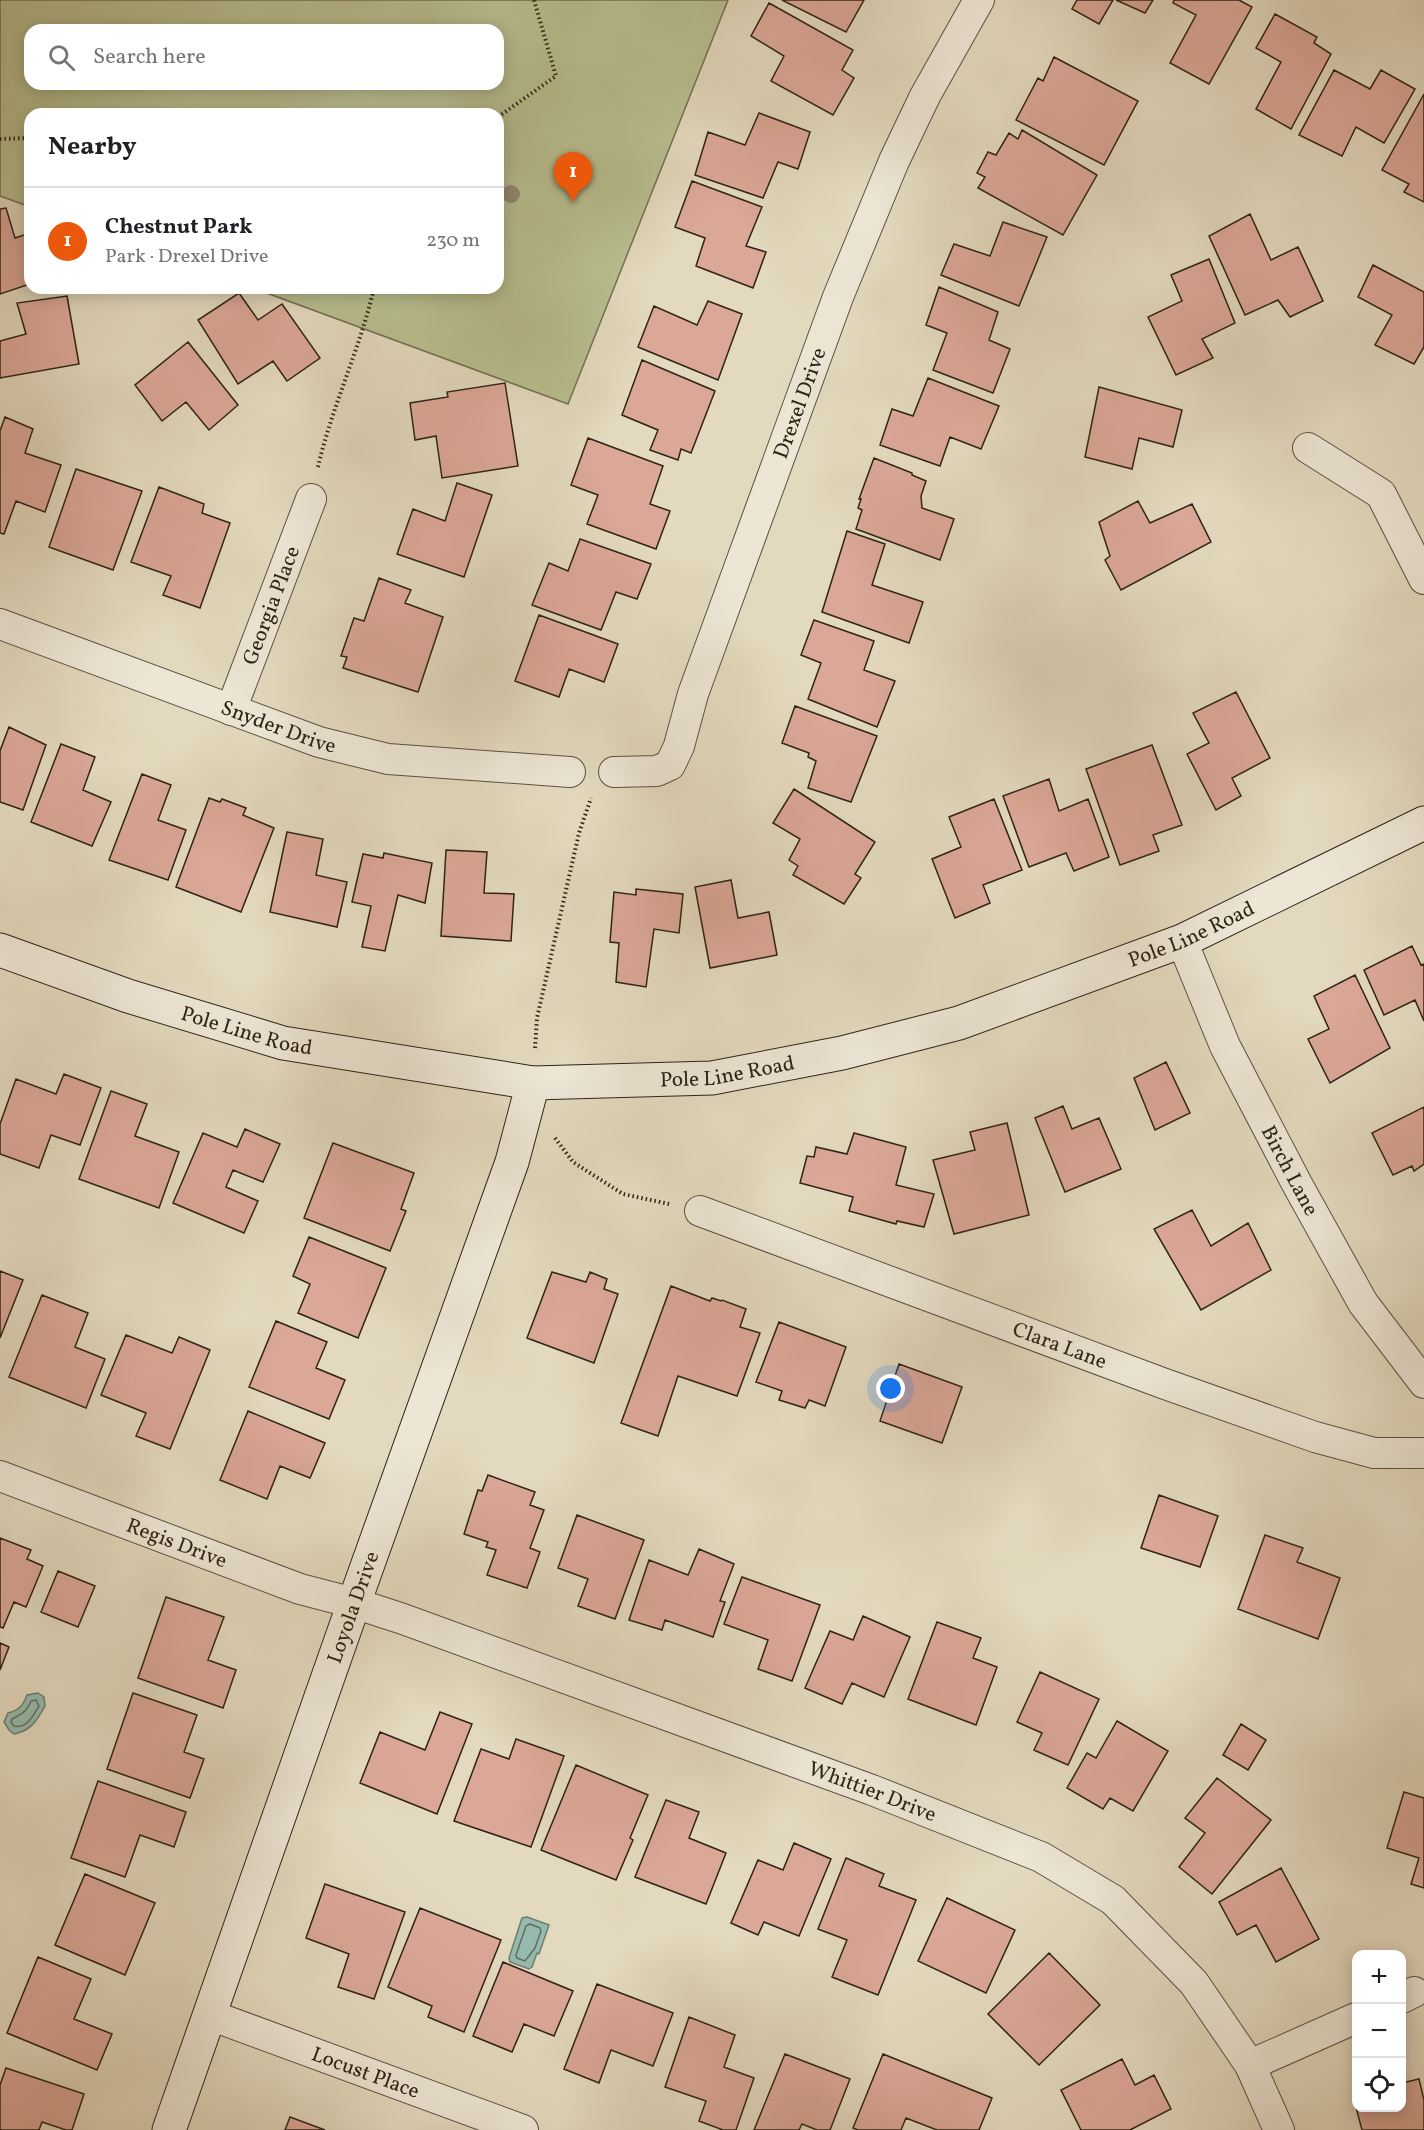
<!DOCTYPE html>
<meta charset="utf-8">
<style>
:root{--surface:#fff;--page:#f6f6f6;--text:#202124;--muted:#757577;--line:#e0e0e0;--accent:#ea580c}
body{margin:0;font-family:Vollkorn,serif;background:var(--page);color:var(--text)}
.controls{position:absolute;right:18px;bottom:18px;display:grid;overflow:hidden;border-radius:12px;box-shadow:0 3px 15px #0003}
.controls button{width:54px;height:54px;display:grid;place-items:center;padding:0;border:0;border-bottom:2px solid var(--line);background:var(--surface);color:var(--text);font:30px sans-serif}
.you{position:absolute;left:891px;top:1389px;width:21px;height:21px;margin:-15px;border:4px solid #fff;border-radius:50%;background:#1a73e8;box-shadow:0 0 0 9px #1a73e833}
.badge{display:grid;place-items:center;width:39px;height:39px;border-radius:50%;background:var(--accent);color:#fff;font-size:20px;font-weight:700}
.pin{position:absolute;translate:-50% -50px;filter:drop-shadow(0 2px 3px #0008)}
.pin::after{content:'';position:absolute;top:32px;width:21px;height:18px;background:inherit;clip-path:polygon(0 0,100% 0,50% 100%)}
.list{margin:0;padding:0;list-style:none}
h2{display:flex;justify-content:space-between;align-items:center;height:78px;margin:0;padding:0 24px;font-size:26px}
h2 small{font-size:20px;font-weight:400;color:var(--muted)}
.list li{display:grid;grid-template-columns:39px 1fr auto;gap:18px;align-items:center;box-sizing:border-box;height:108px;padding:0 24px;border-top:2px solid var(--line)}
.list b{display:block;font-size:22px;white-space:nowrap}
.list p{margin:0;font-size:20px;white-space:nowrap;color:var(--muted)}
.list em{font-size:20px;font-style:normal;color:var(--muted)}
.icon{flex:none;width:33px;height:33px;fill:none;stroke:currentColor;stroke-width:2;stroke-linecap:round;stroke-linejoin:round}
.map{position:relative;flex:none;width:1424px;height:2130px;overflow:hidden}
.search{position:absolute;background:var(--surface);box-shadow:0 3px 15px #0003;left:24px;top:24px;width:480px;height:66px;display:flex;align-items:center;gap:15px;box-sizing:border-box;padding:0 21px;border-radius:18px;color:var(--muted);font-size:22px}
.panel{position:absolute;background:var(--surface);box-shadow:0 3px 15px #0003;left:24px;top:108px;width:480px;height:186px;border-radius:18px}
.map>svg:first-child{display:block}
.green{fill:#b8be8f;stroke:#737053;stroke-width:1.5;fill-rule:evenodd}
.water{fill:#96baad;stroke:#6c7e71;stroke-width:1.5}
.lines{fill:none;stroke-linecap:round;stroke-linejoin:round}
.shore{stroke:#626e62;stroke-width:1.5}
.building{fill:#dba797;stroke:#2e2317;stroke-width:1.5}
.street-casing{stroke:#5b5041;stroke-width:32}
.secondary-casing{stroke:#2e2317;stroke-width:35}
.path{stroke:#2e2317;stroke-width:4;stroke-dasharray:1.5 3;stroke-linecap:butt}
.street{stroke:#ede6d5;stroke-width:30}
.secondary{stroke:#ede6d5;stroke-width:33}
.tree{fill:#928a73}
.labels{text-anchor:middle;stroke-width:5;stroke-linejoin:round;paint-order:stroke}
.street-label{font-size:21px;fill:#2e2317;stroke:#ede6d5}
</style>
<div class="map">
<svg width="1424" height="2130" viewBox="0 0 1424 2130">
<rect width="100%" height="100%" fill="#e3d9be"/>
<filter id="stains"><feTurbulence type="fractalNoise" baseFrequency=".00333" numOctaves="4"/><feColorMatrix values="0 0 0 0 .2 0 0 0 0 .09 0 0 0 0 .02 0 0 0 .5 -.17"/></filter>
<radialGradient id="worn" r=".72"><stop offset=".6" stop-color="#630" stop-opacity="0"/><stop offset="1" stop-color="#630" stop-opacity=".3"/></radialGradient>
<path class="green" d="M0,0h728l-160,404 -315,-116h245v-174h-468v93l-30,-11zM30,30h468v54h-468z"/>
<path class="water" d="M38,1693l6,4 1,9c-8,14 -14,25 -31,28l-5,-4 -5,-8 4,-9c11,-3 15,-7 19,-18z
M527,1917l22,8 -10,29 -2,-1 -5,14 -3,2 -19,-7 -1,-4 13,-40z"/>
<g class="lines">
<path class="shore" d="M36,1700l3,6c-6,10 -12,23 -25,20l-3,-4 1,-3c10,-5 15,-8 19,-18z
M530,1924l10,4 1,3 -6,17 -10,13 -8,-3 -1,-3 10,-29z"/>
</g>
<path class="building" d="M782,0h82l-18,32z
M1077,0h36l-14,24 -27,-15z
M1116,0h37l-8,13z
M1174,0h65l13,7 -43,77 -39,-21 26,-48 -23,-12z
M769,3l84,47 -11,20 12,8 -21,37 -62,-34 13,-25 -33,-20z
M1275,14l42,23 -3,6 17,11 -40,75 -35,-20 25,-47 -25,-14z
M1054,57l84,44 -34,64 -88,-45 22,-42 5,3z
M1334,70l36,19 11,-19 34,19 -31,54 -28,-16 -14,29 -43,-21z
M1424,94v108l-20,-10 5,-8 -27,-14z
M759,113l51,19 -12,37 -20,-7 -15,36 -68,-23 13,-43 37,13z
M1022,130l75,45 -34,60 -85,-47 7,-11 -8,-4 11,-21 8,3 13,-22 9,6z
M692,181l70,26 -16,39 20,6 -13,36 -57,-22 9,-28 -30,-11z
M6,208l9,30 15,-5v51l-30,10v-85z
M1250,214l21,46 27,-13 25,54 -33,16 -12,-17 -33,15 -36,-79z
M1003,222l44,15 -28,69 -78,-31 13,-31 36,12z
M1209,259l26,64 -33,16 11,19 -37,17 -28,-58 34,-16 -11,-26z
M1373,265l51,27v55l-10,17 -39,-19 17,-30 -34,-18z
M939,287l59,25 -9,28 21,9 -17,44 -60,-23 14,-37 -21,-8z
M239,293l19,27 24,-16 38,54 -33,23 -14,-20 -35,23 -40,-64z
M67,296l12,68 -79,14v-37l26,-7 -9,-31z
M708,301l34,13 -24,66 -80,-33 16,-41 43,19z
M188,342l50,63 -29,25 -23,-28 -24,19 -27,-36z
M642,360l73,31 -24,62 -10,-4 -3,11 -28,-10 8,-20 -36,-15z
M928,378l71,28 -18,43 -31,-12 -10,29 -60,-21 12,-36 21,7z
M505,383l13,83 -76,12 -6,-42 -21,4 -5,-37 38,-6 -1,-5z
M1099,387l83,23 -9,37 -34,-9 -7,31 -47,-12z
M5,417l28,12 -8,24 36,12 -16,47 -29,-11 -12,33 -4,-1v-102z
M588,438l75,28 -13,38 20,7 -14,38 -69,-25 11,-29 -27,-10z
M874,458l38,15v2l14,6 -5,15 1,12 32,11 -14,41 -84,-31 6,-19 -4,-2 3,-9h-2z
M76,469l66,22 -29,79 -64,-23z
M457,483l35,12 -28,82 -67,-23 16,-45 32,12z
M159,487l45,17 -2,9 28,10 -30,85 -37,-13 8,-19 -40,-14z
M1138,501l12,22 42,-19 19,38 -90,48 -16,-30 5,-4 -11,-34z
M847,531l38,13 -13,41 51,17 -14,41 -87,-31z
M580,539l71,25 -14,35 -21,-7 -15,38 -69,-25 17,-42 19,8z
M379,578l32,12 -6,13 38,14 -25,75 -75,-24 4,-11 -6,-1 13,-38 10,3z
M539,615l79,29 -14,38 -35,-13 -10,28 -44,-16z
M814,620l60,21 -10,29 31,11 -18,46 -69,-28 13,-36 -20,-8z
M1236,692l34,66 -38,20 9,18 -25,14 -29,-56 22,-11 -16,-30z
M795,706l82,30 -26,66 -43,-14 8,-27 -8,-4 1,-4 -27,-10z
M9,727l37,18 -23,65 -23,-8v-51z
M61,744l34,13 -12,33 28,12 -19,44 -61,-24z
M1152,745l30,80 -29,10 6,16 -39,14 -34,-96z
M142,774l29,11 -13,35 28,10 -18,50 -59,-20z
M1049,779l10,32 29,-12 21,58 -35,14 -8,-18 -37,14 -26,-71z
M794,789l81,53 -20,32 6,4 -17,26 -51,-29 5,-9 -9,-6 11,-21 -27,-16z
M209,798l11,4 2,-3 24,9 -3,7 31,13 -33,84 -65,-25z
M994,799l28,71 -39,15 7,18 -35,15 -23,-59 29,-12 -12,-30z
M287,832l36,7 -7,36 31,7 -10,45 -67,-15z
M446,850l41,2 -3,41 30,1 -3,47 -70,-5z
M384,853l48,10 -7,40 -27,-8 -13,56 -23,-4 9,-41 -19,-4 11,-48 20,4z
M731,880l7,38 31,-6 8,43 -67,13 -15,-81z
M636,889l47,5 -4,39 -25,-4 -8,58 -30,-5 3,-39 -9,-1 4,-50 22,3z
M1412,946l9,19 3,-1v57l-9,-21 -31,15 -20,-45z
M1355,975l35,73 -60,35 -22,-44 21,-10 -15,-33z
M1166,1062l24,51 -35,17 -21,-52z
M64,1074l37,14 -21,57 -29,-10 -12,33 -39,-14v-30l16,-45 40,15z
M111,1091l36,13 -12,32 44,16 -20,56 -80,-29z
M1063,1106l9,23 27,-11 22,51 -56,23 -30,-74z
M1424,1107v57l-10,7 -2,-5 -19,9 -21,-42z
M1007,1123l22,92 -75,19 -21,-74 42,-10 -5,-18z
M245,1129l35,15 -17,38 -30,-12 -7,17 32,14 -14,32 -71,-30 30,-70 34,14z
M854,1133l52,14 -10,38 38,9 -10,33 -27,-6 -1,3 -47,-13 4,-14 -53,-14 7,-27 7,1 2,-10 31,7z
M333,1143l81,30 -13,36 5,2 -16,40 -86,-33z
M1192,1210l19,36 37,-23 23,47 -70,40 -47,-81z
M309,1237l77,31 -28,70 -60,-25 12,-29 -17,-8z
M0,1271l23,9 -23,58z
M552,1272l34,10 4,-10 17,7 -3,10 14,5 -24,69 -67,-25z
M671,1286l39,15 2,-3 9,3 1,-1 24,9 -6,18 20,6 -23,63 -59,-20 -20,60 -37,-13z
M42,1295l46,18 -13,34 30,12 -19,49 -77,-31z
M276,1321l51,21 -11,26 29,12 -16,39 -80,-32z
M779,1322l67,25 -21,59 -16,-6 -4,8 -26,-8 3,-9 -26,-9z
M126,1335l46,18 7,-16 31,13 -40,99 -34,-13 10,-23 -45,-18z
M899,1364l63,23 -20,56 -62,-22z
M248,1411l77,32 -15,35 -30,-12 -13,33 -47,-19z
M488,1475l47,17 -5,13 14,5 -14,38 10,4 -13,36 -40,-13 9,-25 -10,-3 2,-5 -24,-8 14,-44 4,1z
M1159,1495l59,21 -18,51 -59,-19z
M577,1515l67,25 -29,79 -37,-13 10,-27 -30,-11z
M1265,1535l38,13 -6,14 43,16 -22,61 -80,-30z
M0,1538l31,12 -4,9 16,7 -17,41 -12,-5 -11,26 -3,-1z
M699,1549l35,15 -14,37 5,1 -12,35 -48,-17 -3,10 -33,-10 20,-60 39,15z
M58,1571l37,15 -17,41 -37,-15z
M742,1577l78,28 -28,76 -34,-12 10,-29 -44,-16z
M166,1597l58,20 -16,43 28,10 -13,38 -85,-30z
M863,1616l47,21 -26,60 -32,-14 -10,21 -37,-16 25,-57 23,9z
M937,1622l44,16 -8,20 24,9 -21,58 -68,-26z
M0,1643l9,4 -9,23z
M1040,1672l59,27 -31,66 -34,-15 8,-17 -25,-11z
M133,1693l64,22 -13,37 20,7 -14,39 -83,-29z
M440,1712l32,12 -35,90 -77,-31 20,-51 45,18z
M1117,1721l51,30 -35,60 -23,-13 -7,11 -36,-21 20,-35 9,5z
M1241,1724l25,16 -18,30 -25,-15z
M516,1739l48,17 -33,91 -77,-26 27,-72 28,10z
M576,1765l72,30 -18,43 3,2 -17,40 -75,-30z
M1217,1778l54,42 -59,74 -33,-27 26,-34 -20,-15z
M98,1781l88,31 -12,35 -34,-12 -15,42 -54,-19z
M1404,1792l20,6v90l-13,-4 8,-26 -32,-10z
M666,1800l33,12 -10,26 37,15 -20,51 -71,-27z
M794,1843l37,16 -32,77 -35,-14 -6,13 -27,-12 27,-63 25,10z
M846,1858l38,16 -5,12 37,14 -38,95 -46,-18 15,-37 -29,-11z
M1281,1868l38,71 -43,23 -20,-37 -19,10 -18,-33z
M85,1874l70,29 -30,72 -70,-30z
M325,1884l80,28 -31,87 -36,-12 11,-33 -43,-16z
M947,1898l68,32 -29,63 -68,-32z
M420,1908l81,32 -37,92 -36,-15 4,-11 -44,-19z
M1049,1953l51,52 -61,60 -51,-51z
M38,1957l53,22 -17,40 38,15 -15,36 -90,-37z
M503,1962l70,29 -19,45 -30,-12 -12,28 -39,-16z
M597,1984l76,29 -20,53 -42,-16 -12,33 -35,-14z
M689,2017l46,18 -11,32 30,11 -18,52h-13l-24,-9 7,-20 -41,-14z
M785,2054l65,25 -20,51h-13l-15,-6 -3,6h-45z
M883,2054l109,44 -13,32h-42l-31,-12 -5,12h-43l-5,-2z
M1122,2059l13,26 19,-10 17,34 -41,21h-49l-20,-40z
M6,2068l78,26 -12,36h-6l-24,-8 -3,8h-39v-45z
M1419,2079l5,21v30h-62l-9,-34 3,-1v13h46v-25z
M290,2117l35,13h-40z"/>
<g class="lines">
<defs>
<g id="street">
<path d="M1308,448l73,46 43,85"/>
<path id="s1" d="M0,624l319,118 69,17 182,13"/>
<path id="s2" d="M231,710l80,-211"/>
<path id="s3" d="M614,772l43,-1 13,-6 9,-19 14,-52 145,-397 56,-136 31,-65 54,-96"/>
<path id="s4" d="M1182,941l43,105 72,138 66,119 61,80"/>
<path id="s5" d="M700,1211l465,173 150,53 59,16h50"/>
<path id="s6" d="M0,1476l300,113 54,14 49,16 469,171 169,67 72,43 81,83 56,82 29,65"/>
<path d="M1402,1998l12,-6"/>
<path id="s7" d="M210,2015l313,115"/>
<path d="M1250,2065l106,-47"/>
</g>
<g id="secondary">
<path id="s8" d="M0,950l128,46 155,47 250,40 179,-5 130,-25 117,-30 223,-82 242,-118"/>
<path id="s9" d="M169,2130l185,-527 158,-441 21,-79"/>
</g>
</defs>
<use href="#street" class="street-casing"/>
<use href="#secondary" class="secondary-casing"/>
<path class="path" d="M498,117l58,-41 -22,-76
M0,139l30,-1
M318,467c14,-61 42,-118 56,-179
M535,1048l2,-30 42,-185 12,-35
M555,1138l18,24 50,32 46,10"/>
<use href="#street" class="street"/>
<use href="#secondary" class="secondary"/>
</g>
<circle class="tree" cx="511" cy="194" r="9"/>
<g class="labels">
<g class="street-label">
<text dy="7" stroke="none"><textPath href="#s3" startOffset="442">Drexel Drive</textPath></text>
<text dy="7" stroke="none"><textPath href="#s2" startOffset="112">Georgia Place</textPath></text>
<text dy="7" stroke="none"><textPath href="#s1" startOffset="297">Snyder Drive</textPath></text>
<text dy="7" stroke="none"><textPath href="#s8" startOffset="1232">Pole Line Road</textPath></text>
<text dy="7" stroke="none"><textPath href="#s8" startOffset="260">Pole Line Road</textPath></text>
<text dy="7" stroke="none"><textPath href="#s8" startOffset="746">Pole Line Road</textPath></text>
<text dy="7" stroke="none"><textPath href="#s4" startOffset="254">Birch Lane</textPath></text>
<text dy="7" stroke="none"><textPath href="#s5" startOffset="384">Clara Lane</textPath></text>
<text dy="7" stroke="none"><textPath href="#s6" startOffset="189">Regis Drive</textPath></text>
<text dy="7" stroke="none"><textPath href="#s9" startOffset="554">Loyola Drive</textPath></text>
<text dy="7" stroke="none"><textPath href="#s6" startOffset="928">Whittier Drive</textPath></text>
<text dy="7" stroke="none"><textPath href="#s7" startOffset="166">Locust Place</textPath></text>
</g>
</g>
<rect width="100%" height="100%" filter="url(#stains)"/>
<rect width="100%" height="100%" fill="url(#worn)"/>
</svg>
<div class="controls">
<button>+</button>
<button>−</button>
<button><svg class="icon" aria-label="locate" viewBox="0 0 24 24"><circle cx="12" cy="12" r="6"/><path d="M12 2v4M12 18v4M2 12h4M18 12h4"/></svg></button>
</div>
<div class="you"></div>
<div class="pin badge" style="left:573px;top:202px">1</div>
<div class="search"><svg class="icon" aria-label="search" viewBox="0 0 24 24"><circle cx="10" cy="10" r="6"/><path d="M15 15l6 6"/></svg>Search here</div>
<section class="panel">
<h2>Nearby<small></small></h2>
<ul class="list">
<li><span class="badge">1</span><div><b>Chestnut Park</b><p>Park · Drexel Drive</p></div><em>230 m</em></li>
</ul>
</section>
</div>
